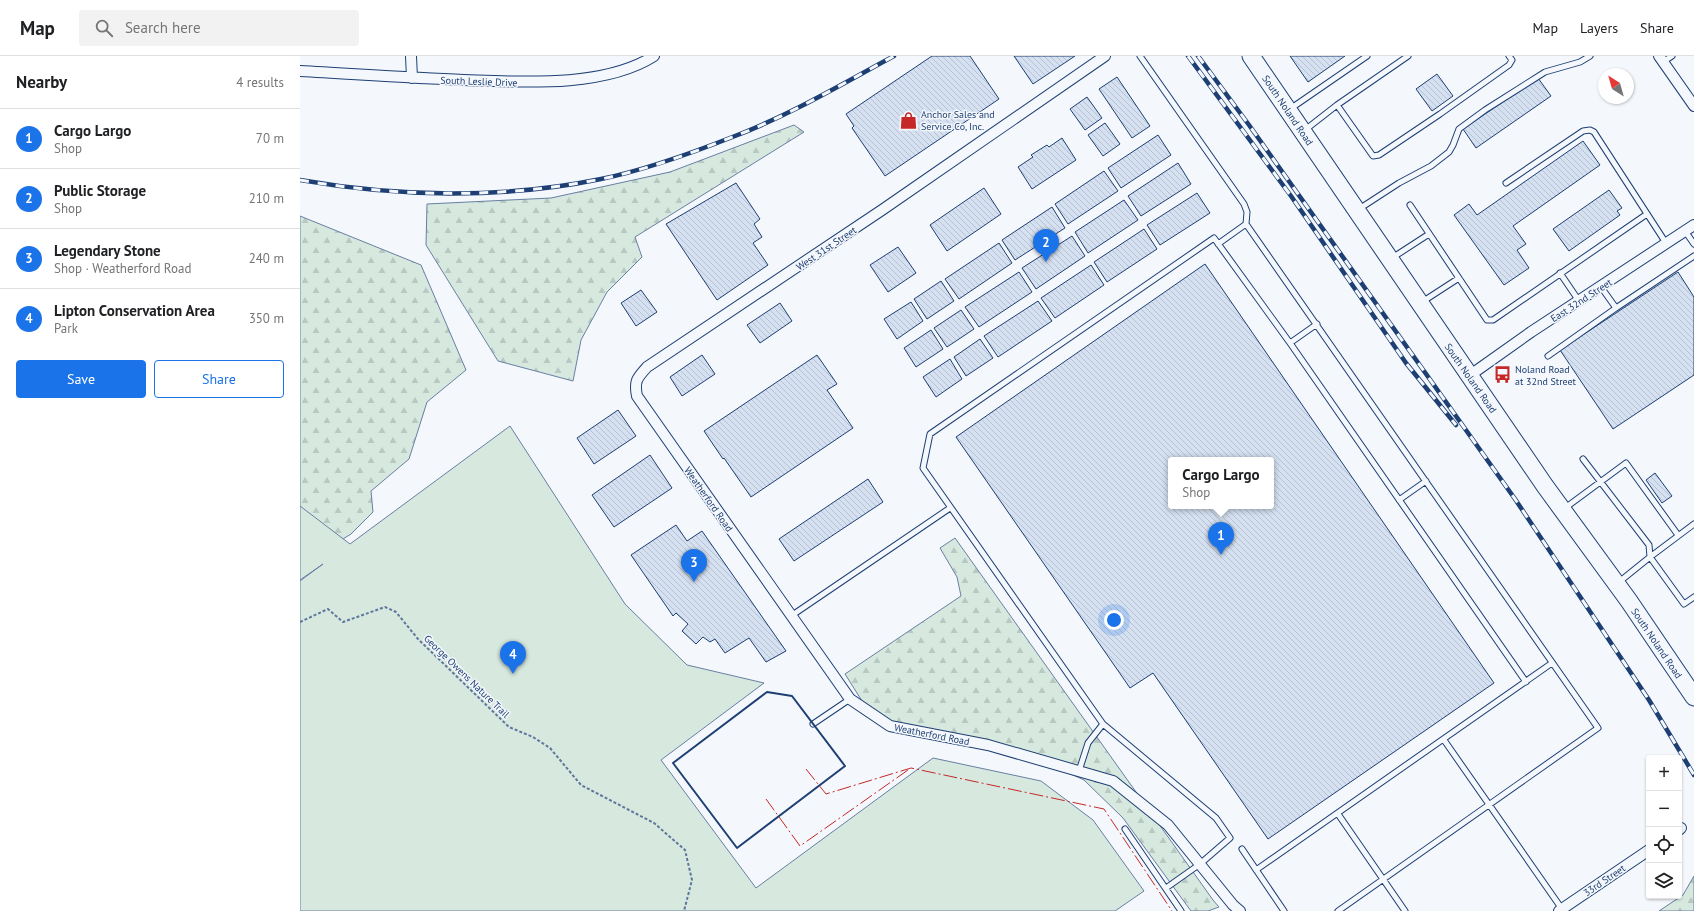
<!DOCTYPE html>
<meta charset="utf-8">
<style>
:root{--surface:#fff;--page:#f2f2f2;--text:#202124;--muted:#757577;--line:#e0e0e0;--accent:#1a73e8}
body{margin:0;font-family:"PT Sans",sans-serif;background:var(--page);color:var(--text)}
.controls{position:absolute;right:12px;bottom:12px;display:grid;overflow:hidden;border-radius:4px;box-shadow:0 1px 3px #0004}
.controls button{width:36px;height:36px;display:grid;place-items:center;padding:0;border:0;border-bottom:1px solid var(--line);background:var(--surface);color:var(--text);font:20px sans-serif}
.compass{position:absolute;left:1298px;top:12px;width:36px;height:36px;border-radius:50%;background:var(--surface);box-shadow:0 1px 3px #0004;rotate:323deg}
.you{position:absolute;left:814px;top:564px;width:14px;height:14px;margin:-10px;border:3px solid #fff;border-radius:50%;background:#1a73e8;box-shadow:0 0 0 6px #1a73e833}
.badge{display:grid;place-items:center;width:26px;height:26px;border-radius:50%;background:var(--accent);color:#fff;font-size:13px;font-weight:700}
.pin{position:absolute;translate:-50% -33px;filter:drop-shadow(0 1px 2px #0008)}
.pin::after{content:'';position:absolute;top:21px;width:14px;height:12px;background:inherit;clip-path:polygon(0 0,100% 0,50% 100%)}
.popup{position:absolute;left:868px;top:401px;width:106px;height:52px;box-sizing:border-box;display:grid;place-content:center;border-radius:4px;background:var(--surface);filter:drop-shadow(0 1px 3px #0005);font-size:13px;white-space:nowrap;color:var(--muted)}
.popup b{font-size:15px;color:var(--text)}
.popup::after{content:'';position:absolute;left:50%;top:100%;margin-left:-8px;border:8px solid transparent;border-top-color:var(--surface)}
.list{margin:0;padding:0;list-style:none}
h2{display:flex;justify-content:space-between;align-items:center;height:52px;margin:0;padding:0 16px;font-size:17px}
h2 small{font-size:13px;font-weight:400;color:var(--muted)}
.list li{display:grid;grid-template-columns:26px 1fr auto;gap:12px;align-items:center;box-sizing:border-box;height:60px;padding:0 16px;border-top:1px solid var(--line)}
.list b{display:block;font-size:15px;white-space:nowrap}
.list p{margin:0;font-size:13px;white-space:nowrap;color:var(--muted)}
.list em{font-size:13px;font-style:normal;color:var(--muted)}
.actions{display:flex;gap:8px;padding:12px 16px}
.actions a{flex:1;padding:9px 0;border:1px solid var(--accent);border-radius:4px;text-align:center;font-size:14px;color:var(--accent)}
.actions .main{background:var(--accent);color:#fff}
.icon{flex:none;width:22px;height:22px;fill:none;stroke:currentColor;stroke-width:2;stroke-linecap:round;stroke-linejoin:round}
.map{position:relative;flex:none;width:1394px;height:855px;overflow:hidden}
header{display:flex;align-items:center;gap:24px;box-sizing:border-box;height:56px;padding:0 20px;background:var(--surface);border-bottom:1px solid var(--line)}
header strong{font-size:19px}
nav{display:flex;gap:22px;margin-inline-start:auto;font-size:14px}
.search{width:280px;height:36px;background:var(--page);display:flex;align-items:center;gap:10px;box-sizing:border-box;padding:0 14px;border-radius:4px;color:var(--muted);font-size:15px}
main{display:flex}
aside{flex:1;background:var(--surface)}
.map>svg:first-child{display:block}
.forest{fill:url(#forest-firs);stroke:#687fa3}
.park{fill:#d7e8df;stroke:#687fa3}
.building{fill:url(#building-back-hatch);stroke:#1d3f73;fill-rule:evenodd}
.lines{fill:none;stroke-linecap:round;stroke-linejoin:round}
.service-casing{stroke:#1d3f73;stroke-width:7}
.minor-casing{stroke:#1d3f73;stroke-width:12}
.primary-casing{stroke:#1d3f73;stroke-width:19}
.path{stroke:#5e769c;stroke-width:2;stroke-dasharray:3 2;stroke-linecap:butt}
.service{stroke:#f4f7fb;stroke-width:5}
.minor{stroke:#f4f7fb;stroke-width:10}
.primary{stroke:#f4f7fb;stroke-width:17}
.rail-casing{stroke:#1d3f73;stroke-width:4.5}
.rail{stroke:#f4f7fb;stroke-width:3;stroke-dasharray:9;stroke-linecap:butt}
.wall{stroke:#1d3f73;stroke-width:2}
.power{stroke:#c62828;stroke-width:1;stroke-dasharray:14 3 2 3;stroke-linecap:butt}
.labels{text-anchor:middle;stroke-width:3;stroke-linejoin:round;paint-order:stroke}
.street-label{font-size:10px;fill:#1d3f73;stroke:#f4f7fb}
.poi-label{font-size:10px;fill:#1d3f73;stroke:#f4f7fb;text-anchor:start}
</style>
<header>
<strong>Map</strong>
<div class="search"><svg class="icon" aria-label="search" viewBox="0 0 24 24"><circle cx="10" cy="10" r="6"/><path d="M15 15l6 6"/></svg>Search here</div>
<nav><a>Map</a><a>Layers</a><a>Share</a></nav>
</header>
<main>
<aside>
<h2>Nearby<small>4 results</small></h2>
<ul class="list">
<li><span class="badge">1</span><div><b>Cargo Largo</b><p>Shop</p></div><em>70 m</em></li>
<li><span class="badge">2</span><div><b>Public Storage</b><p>Shop</p></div><em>210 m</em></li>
<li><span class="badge">3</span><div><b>Legendary Stone</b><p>Shop · Weatherford Road</p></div><em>240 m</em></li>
<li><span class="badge">4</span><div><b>Lipton Conservation Area</b><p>Park</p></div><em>350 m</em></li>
</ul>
<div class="actions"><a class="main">Save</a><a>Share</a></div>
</aside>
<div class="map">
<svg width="1394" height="855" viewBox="0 0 1394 855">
<defs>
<pattern id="forest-firs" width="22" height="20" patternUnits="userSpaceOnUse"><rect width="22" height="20" fill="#d7e8df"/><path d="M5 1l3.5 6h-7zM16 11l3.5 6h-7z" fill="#b8c8c3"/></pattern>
<pattern id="building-back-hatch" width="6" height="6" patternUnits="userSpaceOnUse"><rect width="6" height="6" fill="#d5e0f0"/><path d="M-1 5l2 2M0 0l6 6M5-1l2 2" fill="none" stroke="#b6c1d1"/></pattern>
</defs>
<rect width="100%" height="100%" fill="#f4f7fb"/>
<path class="forest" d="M494,69l10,7 -169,105 7,20 -35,35 -26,48 -8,41 -75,-20 -72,-116 1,-41 124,-6 119,-26z
M0,160l121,49 45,105 -39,32 -18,57 -38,32 2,21 -22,22 -42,26 -9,-4z
M655,482l258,362 6,7 -11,4h-17l-68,-93 -39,-38 -35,-16 -165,-42 -22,-21 -17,-27 116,-78 -4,-19 -17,-29z
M1394,820v35h-35l24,-16z"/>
<path class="park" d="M210,370l115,178 62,61 77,18 -103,77 95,128 177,-130 108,23 52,39 51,71 -29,20h-815v-330l23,-17 -23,16v-74l50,38z"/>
<path class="building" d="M632,0h38l29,43 -114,77 -33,-48 2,-2 -8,-12z
M714,0h61l-42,28z
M990,0h55l-37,26z
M1137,18l16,22 -21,15 -16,-22z
M817,21l33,49 -18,12 -33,-49z
M1238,22l13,18 -75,52 -13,-19z
M787,41l15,21 -17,12 -15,-21z
M805,67l15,21 -17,12 -15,-21z
M858,79l13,20 -50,33 -13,-20z
M762,82l14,22 -44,29 -14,-22 15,-10 -2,-2 16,-10 2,2z
M1283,85l17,24 -87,61 13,18 -9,6 12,18 -25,17 -50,-70 15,-11 8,11z
M878,107l13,21 -50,32 -13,-20z
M804,115l14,20 -50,33 -13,-20z
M436,127l24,36 -6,5 8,13 -9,6 15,22 -51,35 -51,-76z
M684,132l17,26 -54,37 -17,-26z
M1309,134l13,18 -5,3 3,4 -51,36 -16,-22z
M897,137l13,20 -50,32 -13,-20z
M824,144l14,20 -50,33 -13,-21z
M752,151l13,21 -50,32 -13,-20z
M844,173l13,20 -50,33 -13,-20z
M772,180l13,20 -49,33 -14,-21z
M699,187l13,20 -53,36 -14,-20z
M598,191l18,26 -28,19 -18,-27z
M905,208l289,419 -226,156 -115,-166 -23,15 -174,-251zM871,404h100v46h-100z
M791,209l13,20 -49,33 -14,-20z
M719,216l13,20 -53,35 -14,-20z
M1378,216l16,25v78l-81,54 -53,-79z
M641,225l13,20 -27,18 -13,-20z
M341,234l16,22 -21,14 -15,-23z
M738,245l14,20 -54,36 -14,-21z
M611,246l12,19 -26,18 -13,-20z
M480,247l12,18 -32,22 -13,-18z
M661,254l13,19 -27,18 -13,-19z
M631,274l12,19 -27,18 -12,-19z
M680,283l13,19 -27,18 -12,-19z
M402,299l13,19 -33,22 -12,-19z
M517,299l20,29 -10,6 26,38 -102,69 -27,-39 -1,1 -19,-28z
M650,303l12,20 -26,18 -13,-20z
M318,354l18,26 -42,28 -17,-26z
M350,399l22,33 -58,39 -22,-32z
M1355,417l17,23 -10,7 -16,-23z
M568,423l15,23 -89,59 -15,-22z
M376,469l11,16 15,-10 84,120 -20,11 -17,-24 -24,15 -10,-14 -5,3 -7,-5 -7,7 -14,-13 6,-7 -12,-11 -3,3 -42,-61z"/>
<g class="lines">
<defs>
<path id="service" d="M840,0l104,148 3,8 -1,12 352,504 -260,183
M1363,6l9,-6
M1037,49l36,51 6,-1 61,-41 69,-49 3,-5 -3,-4
M990,53l77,-53
M1005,74l32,-25 71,-49
M1206,127l77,-52 7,-1 4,2 72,111
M1110,149l77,115h6l154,-106
M1059,153l40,-26 32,-17 18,-14 4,-7 6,-16 26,-19 60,-38 35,-10 10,-6
M1385,175l9,13
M918,188l28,-20
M1092,202l37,-24
M1260,217l19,28
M1301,231l15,21 78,-52
M1122,246l37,-24
M990,287l27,-19
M1248,300l68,-48
M1283,403l66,86 1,12 -31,25
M1099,444l27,-19
M1265,452l61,-45 52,72
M1394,468l-44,33 34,47 10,-7
M491,560l159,-108
M513,668l37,-25
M1144,684l118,169
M779,715l9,-28 15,-19
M1038,758l67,97
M825,773l56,82
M942,793l42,62
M956,814l296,-207
M866,832l34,-24 30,-26 -14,-20 -113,-94 -180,-256 7,-34 284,-196 76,105 236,339"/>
<path id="minor" d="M111,0l1,22
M805,0l-223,154 -235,157c-10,11 -13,14 -10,29l213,303 40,27 98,19 125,36 55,44 65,80 7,6
M1359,0l35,50
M0,15c55,3 109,7 164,9 57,2 140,8 190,-24
M1169,320l62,-44 163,-107
M1379,774l2,-2
M1259,855l90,-61"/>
<path id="primary" d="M951,0l294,430 84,115 65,96"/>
</defs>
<use href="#service" class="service-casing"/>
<use href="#minor" class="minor-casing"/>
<use href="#primary" class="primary-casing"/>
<path class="path" d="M0,566l28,-13 15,13 42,-15 11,5 22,27 91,88 24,10 17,11 31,37 73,38 31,27 7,30 -8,31"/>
<use href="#service" class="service"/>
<use href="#minor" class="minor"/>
<use href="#primary" class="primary"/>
<defs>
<path id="rail" d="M888,0l103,140 115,167 50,62
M898,0l51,69 266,374 134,201 45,75
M0,124c97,17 204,19 301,-1 45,-9 91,-26 134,-43 55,-21 107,-52 159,-80"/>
</defs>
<use href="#rail" class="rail-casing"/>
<use href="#rail" class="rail"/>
<path class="wall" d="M467,636l25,4 53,70 -108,82 -64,-85z"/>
<path class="power" d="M506,713l20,25 85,-26 193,41 68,102
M466,743l34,47 108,-76"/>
</g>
<defs>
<symbol id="shop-bare" viewBox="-9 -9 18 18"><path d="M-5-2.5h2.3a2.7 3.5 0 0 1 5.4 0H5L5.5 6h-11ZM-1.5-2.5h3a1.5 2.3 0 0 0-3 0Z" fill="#c62828" stroke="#f4f7fb" stroke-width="2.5" paint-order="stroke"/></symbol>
<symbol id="bus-bare" viewBox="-9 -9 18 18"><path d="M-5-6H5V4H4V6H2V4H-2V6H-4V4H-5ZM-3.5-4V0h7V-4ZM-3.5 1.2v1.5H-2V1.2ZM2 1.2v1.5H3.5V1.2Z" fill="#c62828" stroke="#f4f7fb" stroke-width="2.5" paint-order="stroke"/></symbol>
</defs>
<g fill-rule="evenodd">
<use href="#shop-bare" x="596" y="52" width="25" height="25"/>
<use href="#bus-bare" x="1190" y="306" width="25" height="25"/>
</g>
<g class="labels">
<g class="street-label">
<text transform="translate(179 25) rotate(2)" y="4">South Leslie Drive</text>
<text transform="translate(988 54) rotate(56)" y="4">South Noland Road</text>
<text transform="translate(526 192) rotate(-34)" y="4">West 31st Street</text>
<text transform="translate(1281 244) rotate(-33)" y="4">East 32nd Street</text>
<text transform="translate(1171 322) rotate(55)" y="4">South Noland Road</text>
<text transform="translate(409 443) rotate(55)" y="4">Weatherford Road</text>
<text transform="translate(1357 587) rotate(56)" y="4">South Noland Road</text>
<text transform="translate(167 620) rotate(44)" y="4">George Owens Nature Trail</text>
<text transform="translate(632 678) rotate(11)" y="4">Weatherford Road</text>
<text transform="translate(1304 824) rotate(-34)" y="4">33rd Street</text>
</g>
<g class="poi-label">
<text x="621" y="62">Anchor Sales and<tspan x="621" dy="12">Service Co, Inc.</tspan></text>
<text x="1215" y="317">Noland Road<tspan x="1215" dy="12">at 32nd Street</tspan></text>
</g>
</g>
</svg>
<div class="controls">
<button>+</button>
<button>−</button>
<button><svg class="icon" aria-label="locate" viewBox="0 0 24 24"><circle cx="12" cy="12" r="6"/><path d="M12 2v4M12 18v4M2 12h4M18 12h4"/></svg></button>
<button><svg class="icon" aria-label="layers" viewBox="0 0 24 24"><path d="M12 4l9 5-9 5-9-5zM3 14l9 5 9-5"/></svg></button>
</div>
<svg class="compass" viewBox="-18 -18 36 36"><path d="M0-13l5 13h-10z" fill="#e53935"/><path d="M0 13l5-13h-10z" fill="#757577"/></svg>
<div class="you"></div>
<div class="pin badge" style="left:921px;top:499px">1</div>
<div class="popup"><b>Cargo Largo</b>Shop</div>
<div class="pin badge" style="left:746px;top:206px">2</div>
<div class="pin badge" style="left:394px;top:526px">3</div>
<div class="pin badge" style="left:213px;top:618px">4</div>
</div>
</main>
